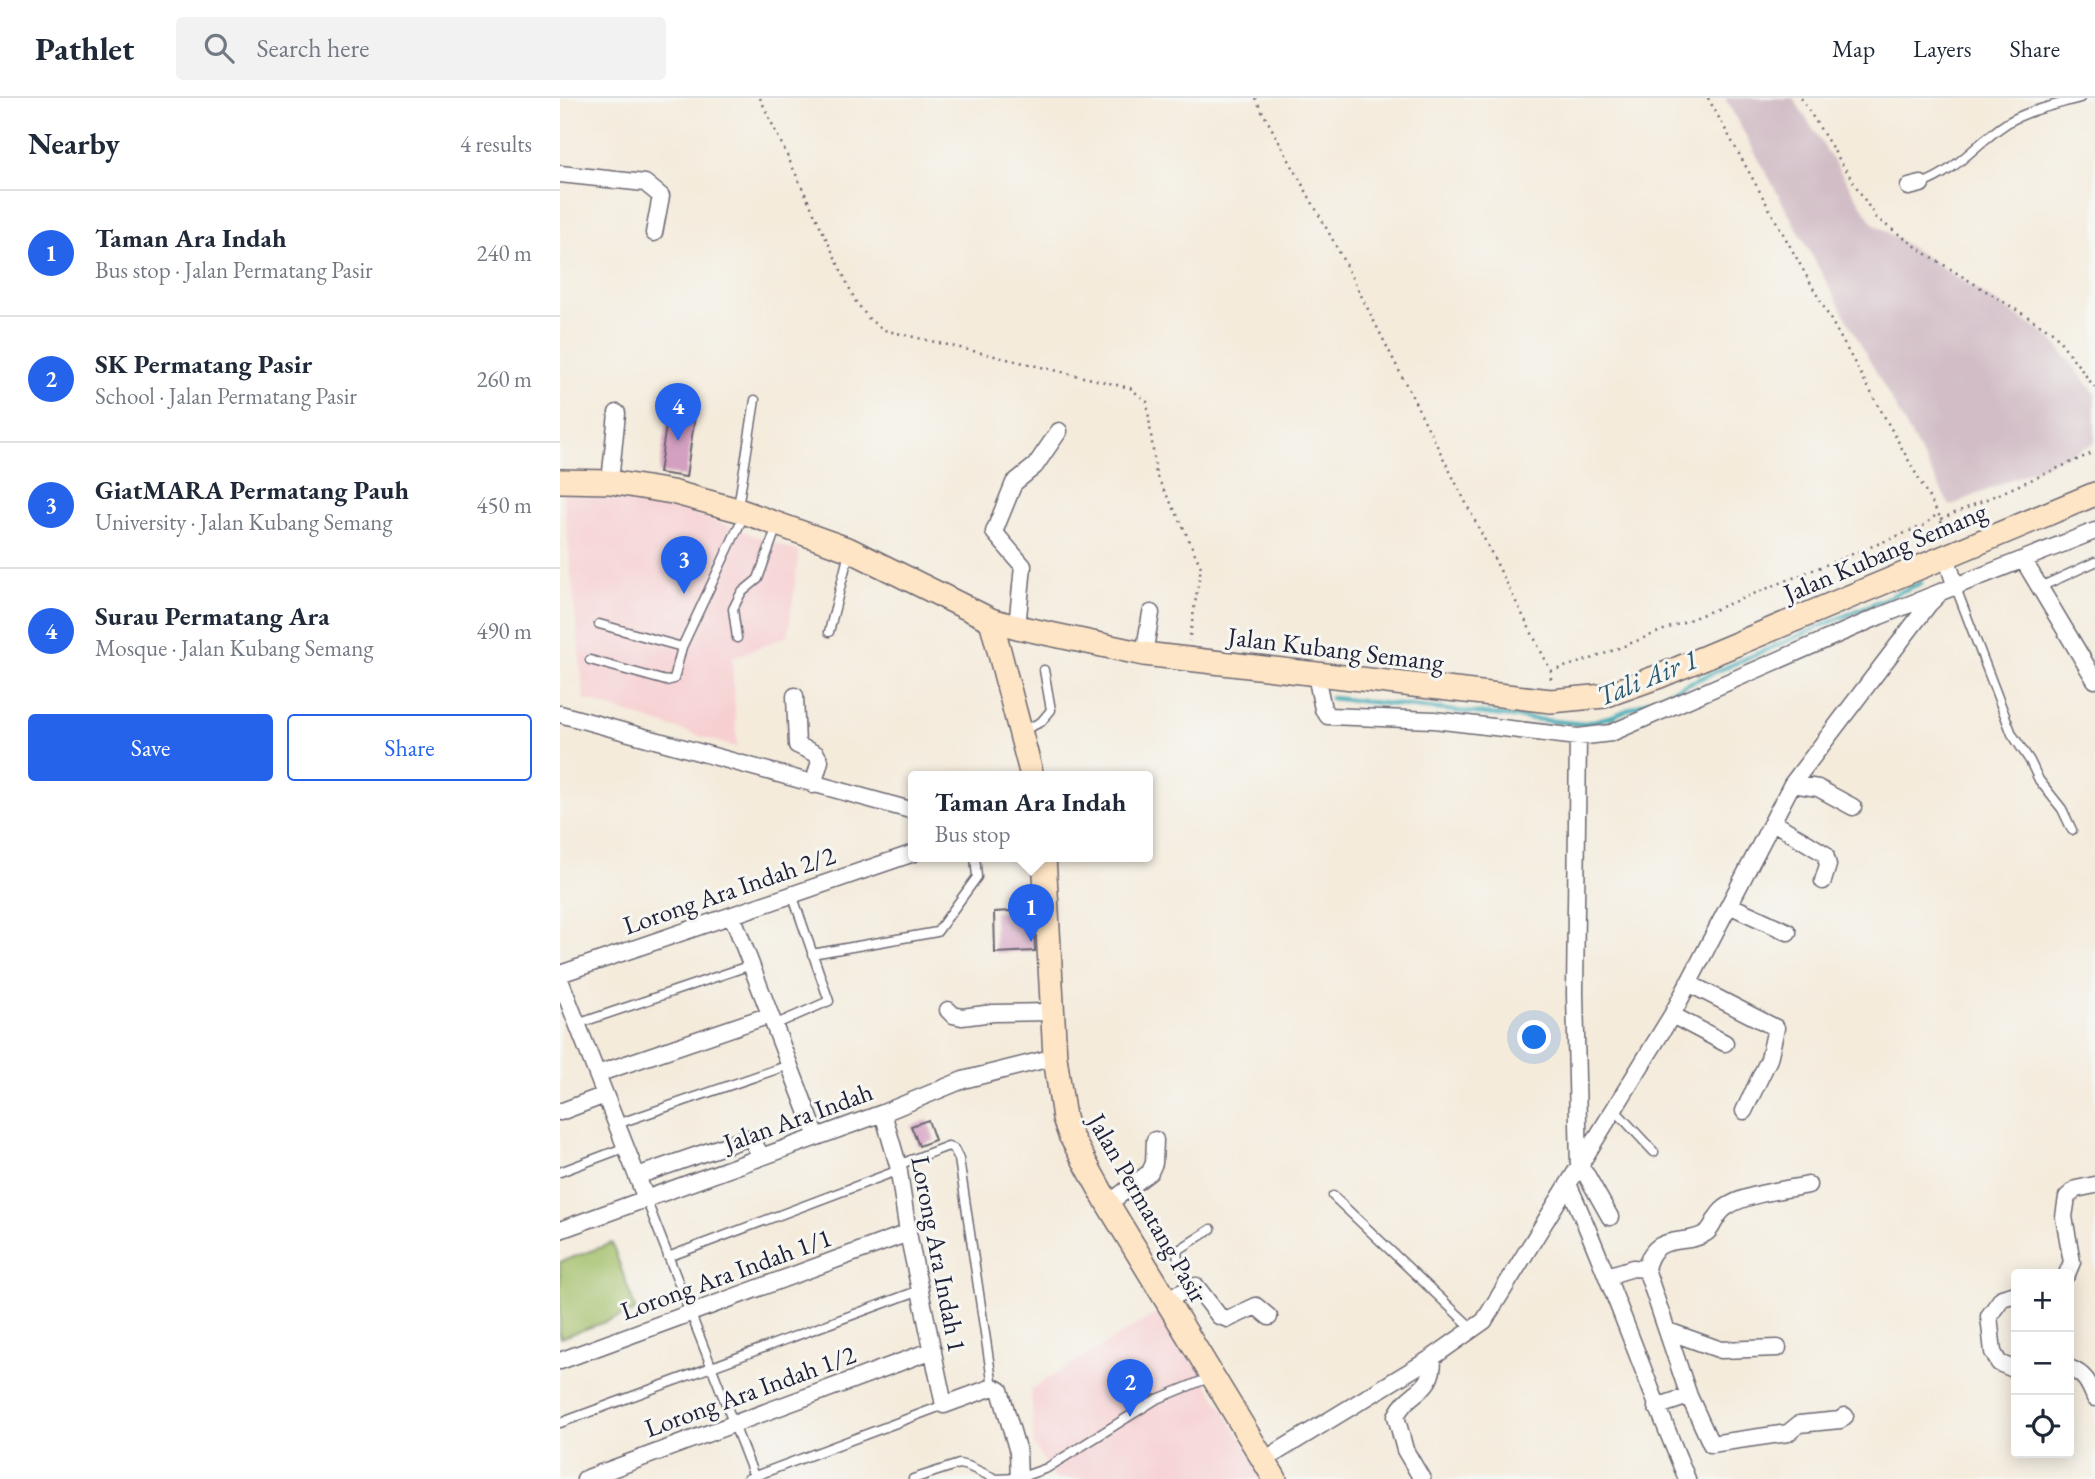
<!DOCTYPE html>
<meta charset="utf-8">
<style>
:root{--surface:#fff;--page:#f2f2f3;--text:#1f2937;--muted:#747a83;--line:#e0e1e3;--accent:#2563eb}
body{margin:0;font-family:"EB Garamond",serif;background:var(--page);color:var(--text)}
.controls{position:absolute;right:21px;bottom:21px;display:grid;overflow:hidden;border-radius:7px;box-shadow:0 4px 18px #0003}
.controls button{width:63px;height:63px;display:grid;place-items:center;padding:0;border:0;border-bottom:2px solid var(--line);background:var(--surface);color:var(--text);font:35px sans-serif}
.you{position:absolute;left:975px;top:940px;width:24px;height:24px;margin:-18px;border:5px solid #fff;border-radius:50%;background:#1a73e8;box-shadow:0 0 0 10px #1a73e833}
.badge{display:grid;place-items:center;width:46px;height:46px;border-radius:50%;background:var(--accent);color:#fff;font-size:23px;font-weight:700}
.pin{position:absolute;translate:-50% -58px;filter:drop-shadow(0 2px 4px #0008)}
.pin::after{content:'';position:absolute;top:37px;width:24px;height:21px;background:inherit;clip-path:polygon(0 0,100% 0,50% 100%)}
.popup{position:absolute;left:348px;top:673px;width:245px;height:91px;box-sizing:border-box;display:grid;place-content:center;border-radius:7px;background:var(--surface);filter:drop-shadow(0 2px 5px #0005);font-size:23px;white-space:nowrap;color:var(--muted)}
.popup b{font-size:26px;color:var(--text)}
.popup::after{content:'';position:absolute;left:50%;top:100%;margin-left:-14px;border:14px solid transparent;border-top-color:var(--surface)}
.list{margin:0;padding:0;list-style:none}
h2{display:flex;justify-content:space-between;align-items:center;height:91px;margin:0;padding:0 28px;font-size:30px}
h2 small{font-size:23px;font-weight:400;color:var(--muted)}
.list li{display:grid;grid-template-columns:46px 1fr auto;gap:21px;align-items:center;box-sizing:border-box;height:126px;padding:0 28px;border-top:2px solid var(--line)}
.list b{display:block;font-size:26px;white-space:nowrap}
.list p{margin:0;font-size:23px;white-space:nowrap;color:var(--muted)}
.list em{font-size:23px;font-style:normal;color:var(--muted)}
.actions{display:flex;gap:14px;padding:21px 28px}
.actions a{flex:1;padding:16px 0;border:2px solid var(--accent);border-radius:7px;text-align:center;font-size:24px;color:var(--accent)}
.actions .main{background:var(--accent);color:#fff}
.icon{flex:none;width:38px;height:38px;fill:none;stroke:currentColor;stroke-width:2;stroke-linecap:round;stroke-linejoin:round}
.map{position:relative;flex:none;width:1535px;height:1381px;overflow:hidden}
header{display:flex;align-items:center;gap:42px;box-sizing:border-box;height:98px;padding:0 35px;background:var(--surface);border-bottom:2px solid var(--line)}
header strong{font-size:33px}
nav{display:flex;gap:38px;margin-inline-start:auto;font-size:24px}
.search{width:490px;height:63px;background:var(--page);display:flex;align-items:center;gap:18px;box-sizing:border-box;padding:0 24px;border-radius:7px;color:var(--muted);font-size:26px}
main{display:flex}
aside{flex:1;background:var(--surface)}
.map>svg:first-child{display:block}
.built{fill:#f7cfd2}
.industrial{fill:#d2bdc6}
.green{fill:#a0be66;stroke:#617050;stroke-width:2}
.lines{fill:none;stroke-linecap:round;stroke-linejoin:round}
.stream{stroke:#3cacb8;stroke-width:4.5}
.building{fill:#d4a0c1}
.service-casing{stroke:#6c6873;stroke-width:11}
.minor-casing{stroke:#6c6873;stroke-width:19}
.secondary-casing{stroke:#6c6873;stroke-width:26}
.path{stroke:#6c6873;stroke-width:2.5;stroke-dasharray:2 5;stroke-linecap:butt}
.service{stroke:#fff;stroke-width:8}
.minor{stroke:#fff;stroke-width:16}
.secondary{stroke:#fee5c5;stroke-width:23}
.labels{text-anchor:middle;stroke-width:6;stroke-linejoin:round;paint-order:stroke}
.street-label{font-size:26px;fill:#22223b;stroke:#f6f6f2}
.water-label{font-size:28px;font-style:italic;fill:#2c596d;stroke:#f6f6f2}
</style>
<header>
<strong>Pathlet</strong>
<div class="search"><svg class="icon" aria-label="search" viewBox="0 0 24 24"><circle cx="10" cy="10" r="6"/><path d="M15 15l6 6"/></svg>Search here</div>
<nav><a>Map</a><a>Layers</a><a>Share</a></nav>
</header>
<main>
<aside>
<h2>Nearby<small>4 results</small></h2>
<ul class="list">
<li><span class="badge">1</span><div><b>Taman Ara Indah</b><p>Bus stop · Jalan Permatang Pasir</p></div><em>240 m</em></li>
<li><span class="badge">2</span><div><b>SK Permatang Pasir</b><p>School · Jalan Permatang Pasir</p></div><em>260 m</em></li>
<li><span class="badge">3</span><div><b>GiatMARA Permatang Pauh</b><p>University · Jalan Kubang Semang</p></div><em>450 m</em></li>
<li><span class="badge">4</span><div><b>Surau Permatang Ara</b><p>Mosque · Jalan Kubang Semang</p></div><em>490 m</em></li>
</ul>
<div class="actions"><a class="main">Save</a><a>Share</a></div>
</aside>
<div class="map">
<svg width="1535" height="1381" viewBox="0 0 1535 1381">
<rect width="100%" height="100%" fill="#f6f6f2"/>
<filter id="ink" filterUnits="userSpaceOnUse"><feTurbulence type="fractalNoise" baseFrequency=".0143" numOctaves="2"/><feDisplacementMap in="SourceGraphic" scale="14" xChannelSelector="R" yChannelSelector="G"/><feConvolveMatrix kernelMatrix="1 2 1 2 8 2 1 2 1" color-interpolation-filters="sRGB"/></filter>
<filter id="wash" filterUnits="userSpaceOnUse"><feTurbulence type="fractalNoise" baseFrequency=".00686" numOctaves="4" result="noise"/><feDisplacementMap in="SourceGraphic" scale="28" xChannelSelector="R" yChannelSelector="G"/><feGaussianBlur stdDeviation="1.57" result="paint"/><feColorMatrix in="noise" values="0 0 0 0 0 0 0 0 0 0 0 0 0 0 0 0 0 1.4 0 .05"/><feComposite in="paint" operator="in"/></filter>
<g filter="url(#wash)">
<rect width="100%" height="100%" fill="#f4ebdb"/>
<path class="built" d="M3,395l118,16 118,43 -11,84 -56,22 5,90 -153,-49z
M602,1212l104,169h-211l-21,-34 -3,-56z"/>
<path class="industrial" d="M1165,0h68l80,125 178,115 44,55v50l-145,63z"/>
<path class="green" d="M52,1145l24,68 -76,27v-76z"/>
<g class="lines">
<path class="stream" d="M771,600l251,26 31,-8 308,-133"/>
</g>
<g id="blocks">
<path class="building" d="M109,307l27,4 -10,68 -27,-4z
M473,812l2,41 -40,2 -1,-41z
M368,1022l7,20 -16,6 -8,-20z"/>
</g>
</g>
<g filter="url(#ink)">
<use href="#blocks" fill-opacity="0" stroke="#6c6873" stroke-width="2"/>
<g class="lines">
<defs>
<path id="service" d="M1361,86c34,-11 56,-42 86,-61 21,-13 49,-18 73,-25
M178,409l17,-107
M1396,490l56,146 18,27 9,19 23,29 10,21
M1478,490l57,-26
M39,526l83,23
M269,534l20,-79
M177,540l-4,-29 8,-16 17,-14 19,-53
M30,562l76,21 8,-2 8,-32 62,-132
M464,632l17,-8 10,-12 -7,-40
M252,856l125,-22 40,-55 -2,-21
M17,926l174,-59
M214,927l55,-24 -37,-107
M1054,1011l40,43
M57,1026l172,-59
M338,1067l50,-19 6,3 5,10 34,228
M0,1074l66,-25
M773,1098l140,133
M86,1101l108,277
M108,1159l231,-87
M631,1189l-13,-26 -1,-10 34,-22
M0,1325l360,-133
M187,1381l197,-74
M353,1381l46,-15 9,2 28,13 23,-1 28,-10 108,-68 56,-23"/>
<path id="minor" d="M0,76l85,9 16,13 -7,37
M1349,89l12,-3
M50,384l7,-69
M1386,458l10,32
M1464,463l71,119
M457,529l6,-61 -29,-34 20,-49 21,-17 24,-35
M584,556l7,-41
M756,577l7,34 5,7 106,4 144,17 33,-4 269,-117 215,-85
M235,598l2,49 19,9 4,7 -7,24
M0,616l354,97
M1018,639l-3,256 4,173 8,10 23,41
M1232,686l26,4 35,19
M1213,724l52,32 3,11 -5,16
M1169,807l59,27
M172,817l85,222
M0,876l354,-121
M0,882l86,219
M1128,885l88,45 -7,31 -25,52
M388,912l5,5 9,2 31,-4 59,-1
M1112,917l53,28
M37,976l173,-59
M0,1014l45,-17
M323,1015l15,52 10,68 36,172 49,-18 7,3 18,62 1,27
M77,1078l110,-38 4,1 11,18
M1009,1088c43,96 77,196 118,293
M548,1106l42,-32 4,-9 1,-23
M0,1132l323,-117 80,-33 92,-23
M1086,1171l43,127 22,48 77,-11 11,-9 41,-4 5,-4
M1507,1176l5,-12 -8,-45 3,-20 9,-8 19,-4
M1047,1178l26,-8 13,1c8,-39 40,-22 60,-36 8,-5 8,-17 19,-25 18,-14 60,-18 83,-23
M1456,1196l-14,4 -13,18 4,36 6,11 17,7
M607,1201l29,-13 23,30 9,3 28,-13 13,11
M1108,1233l53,19 57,-2
M0,1263l348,-128
M1509,1270c16,6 20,15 26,30
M1096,1309l33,-11
M704,1362l169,-103 51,-36 188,-306 120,-231 137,-180 9,-9
M25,1381l348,-129
M862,1381l-17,-29 -9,-34c14,-28 38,-22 37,-59"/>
<path id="secondary" d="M0,383l50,1 62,10 66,18 112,40 141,70 26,7 127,27 407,47 53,-5 56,-20 435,-182
M431,522l41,156
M484,758l11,201 9,61 6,17 38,69 167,275"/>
</defs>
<use href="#service" class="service-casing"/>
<use href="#minor" class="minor-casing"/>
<use href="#secondary" class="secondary-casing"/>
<path class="path" d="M200,0l96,204 14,18 14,10 246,58 17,14 9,73 24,45 21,47 -12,74
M695,0l80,146 216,427v13
M1148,0l233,421 3,19
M1241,0l75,120 55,39 123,76 41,55
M1381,421l154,-67
M991,573l43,-13 331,-133 11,-10"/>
<use href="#service" class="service"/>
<use href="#minor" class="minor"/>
<use href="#secondary" class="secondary"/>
</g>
</g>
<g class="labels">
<g class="street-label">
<text transform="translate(1325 454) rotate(-23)" y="9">Jalan Kubang Semang</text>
<text transform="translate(776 551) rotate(7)" y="9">Jalan Kubang Semang</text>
<text transform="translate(169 792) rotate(-19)" y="9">Lorong Ara Indah 2/2</text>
<text transform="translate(238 1019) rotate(-20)" y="9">Jalan Ara Indah</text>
<text transform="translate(588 1110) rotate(60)" y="9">Jalan Permatang Pasir</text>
<text transform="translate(379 1156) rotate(79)" y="9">Lorong Ara Indah 1</text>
<text transform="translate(166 1176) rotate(-20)" y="9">Lorong Ara Indah 1/1</text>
<text transform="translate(190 1293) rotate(-20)" y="9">Lorong Ara Indah 1/2</text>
</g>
<g class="water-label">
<text transform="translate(1087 579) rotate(-22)" y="10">Tali Air 1</text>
</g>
</g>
</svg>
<div class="controls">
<button>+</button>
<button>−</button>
<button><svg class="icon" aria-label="locate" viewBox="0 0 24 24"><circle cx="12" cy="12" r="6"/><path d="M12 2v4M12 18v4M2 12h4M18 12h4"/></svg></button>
</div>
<div class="you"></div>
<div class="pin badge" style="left:471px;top:844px">1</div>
<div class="popup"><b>Taman Ara Indah</b>Bus stop</div>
<div class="pin badge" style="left:570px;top:1319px">2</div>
<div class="pin badge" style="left:124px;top:496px">3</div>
<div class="pin badge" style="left:118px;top:343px">4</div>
</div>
</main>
